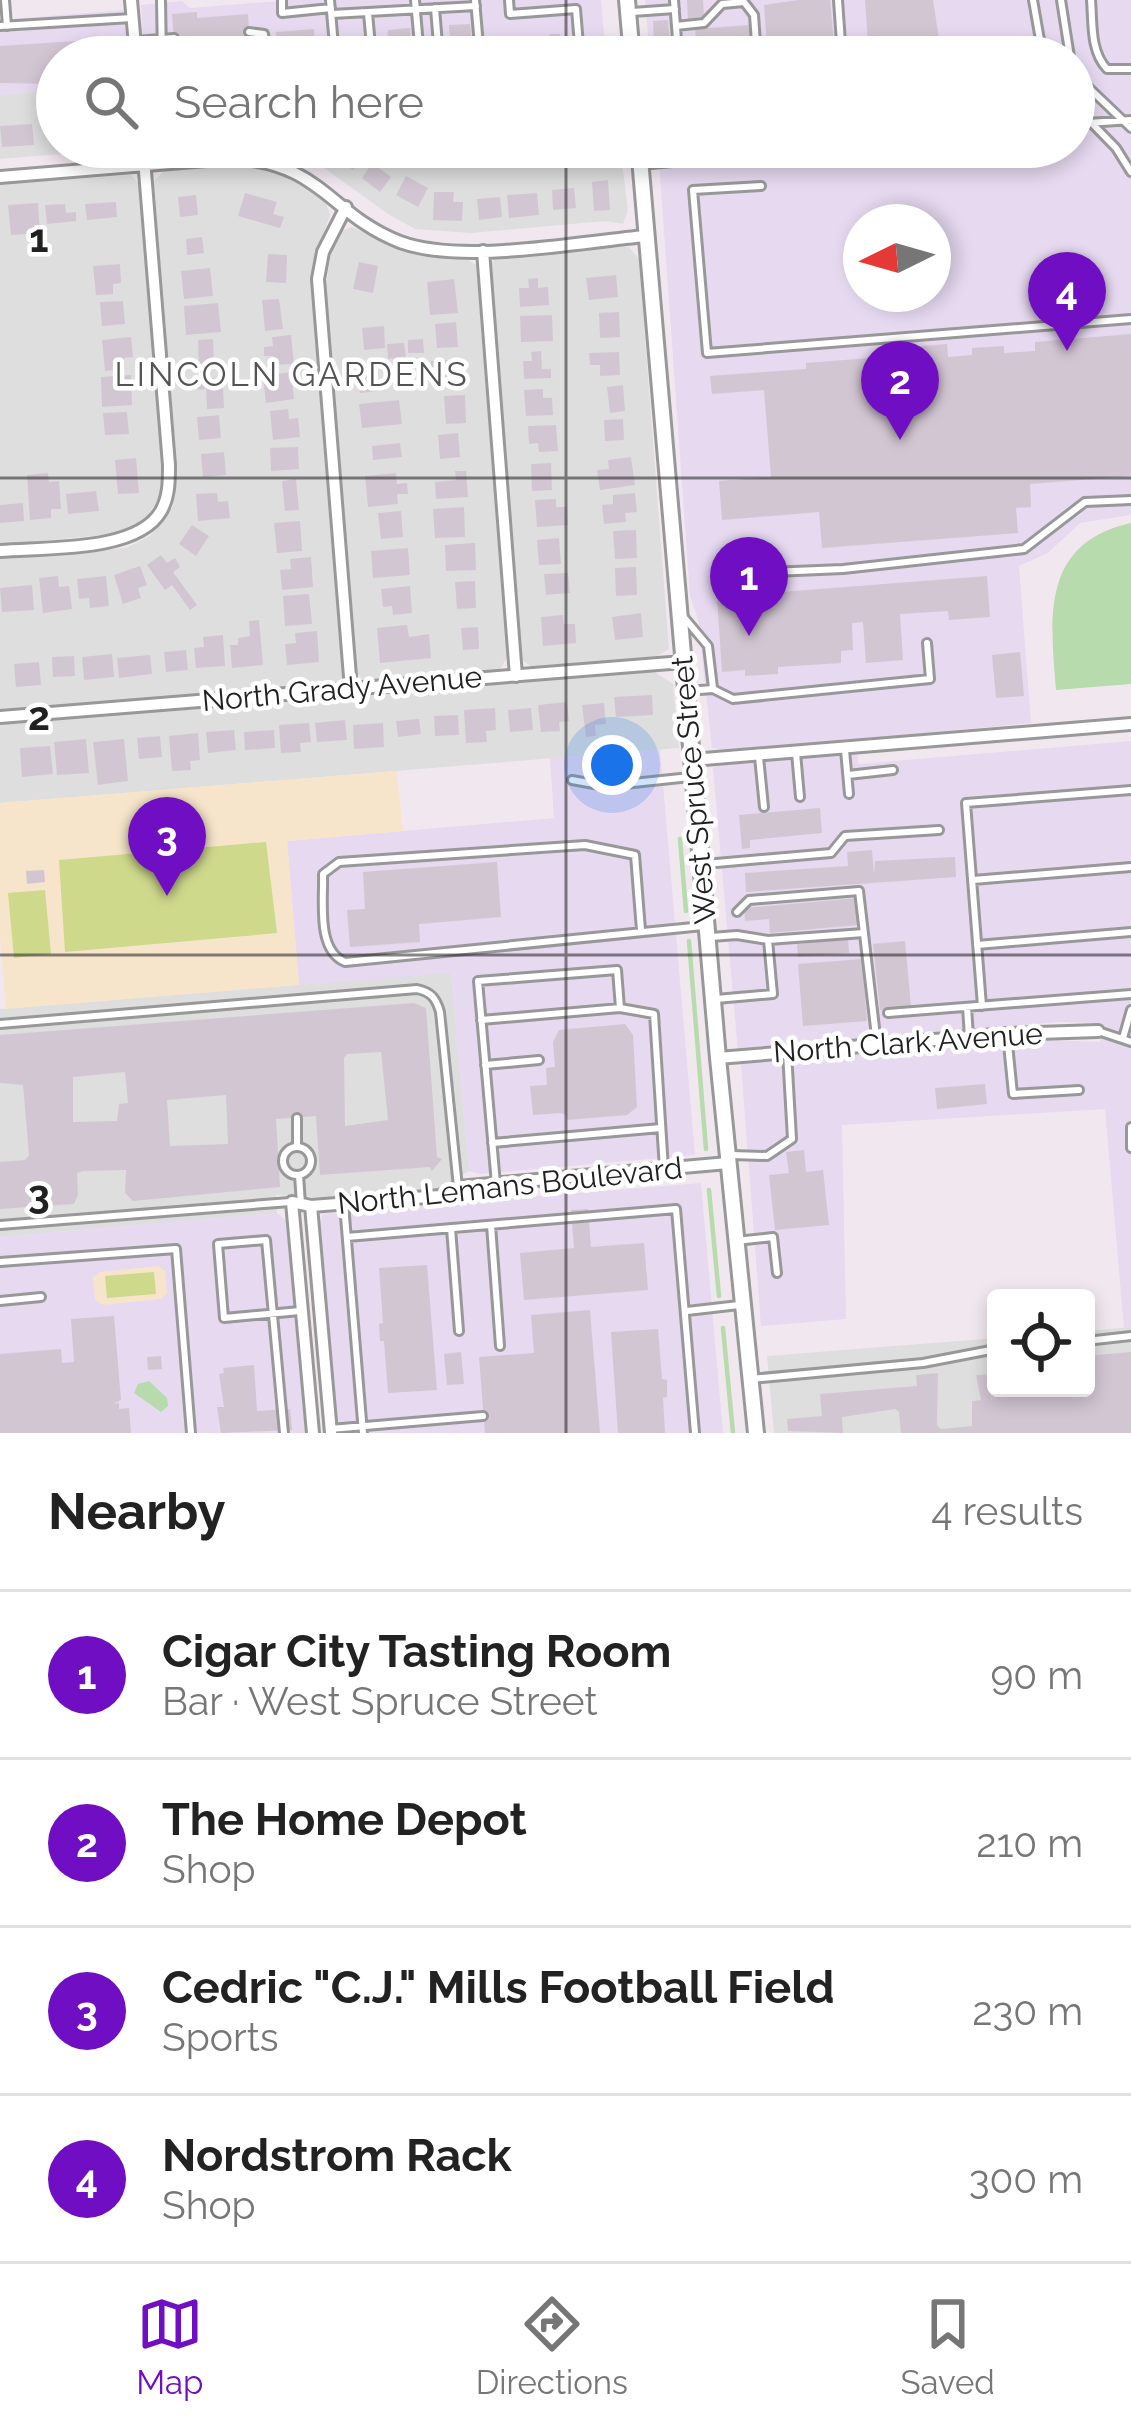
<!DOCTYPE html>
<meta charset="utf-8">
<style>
:root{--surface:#fff;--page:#f6f6f6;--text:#222;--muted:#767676;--line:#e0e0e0;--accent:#6f0ec3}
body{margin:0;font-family:Raleway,sans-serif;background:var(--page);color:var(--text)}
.controls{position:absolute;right:36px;bottom:36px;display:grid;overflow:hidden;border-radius:12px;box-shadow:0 6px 18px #0003}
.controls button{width:108px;height:108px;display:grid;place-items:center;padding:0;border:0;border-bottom:3px solid var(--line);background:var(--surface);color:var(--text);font:60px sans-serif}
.compass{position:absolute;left:843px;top:204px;width:108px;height:108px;border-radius:50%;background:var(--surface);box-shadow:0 6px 18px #0003;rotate:265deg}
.you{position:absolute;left:612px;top:765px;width:42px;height:42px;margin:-30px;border:9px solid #fff;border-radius:50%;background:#1a73e8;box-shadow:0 0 0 18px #1a73e833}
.badge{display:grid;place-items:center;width:78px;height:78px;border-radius:50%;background:var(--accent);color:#fff;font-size:39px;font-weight:700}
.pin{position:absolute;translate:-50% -99px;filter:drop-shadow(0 3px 6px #0008)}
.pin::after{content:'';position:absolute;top:63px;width:42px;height:36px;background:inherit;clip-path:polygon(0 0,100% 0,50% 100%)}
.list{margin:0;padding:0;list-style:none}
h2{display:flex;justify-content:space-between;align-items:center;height:156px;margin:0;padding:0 48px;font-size:51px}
h2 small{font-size:39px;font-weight:400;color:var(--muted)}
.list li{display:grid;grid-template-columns:78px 1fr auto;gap:36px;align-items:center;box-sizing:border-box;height:168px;padding:0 48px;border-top:3px solid var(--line)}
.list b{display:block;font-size:45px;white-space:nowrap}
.list p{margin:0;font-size:39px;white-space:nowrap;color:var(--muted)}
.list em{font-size:39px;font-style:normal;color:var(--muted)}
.icon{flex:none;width:66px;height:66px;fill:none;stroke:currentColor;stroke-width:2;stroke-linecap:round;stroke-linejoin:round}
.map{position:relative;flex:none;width:1131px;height:1433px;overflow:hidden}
.search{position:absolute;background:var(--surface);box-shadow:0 6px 18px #0003;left:36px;right:36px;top:36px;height:132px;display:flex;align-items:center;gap:30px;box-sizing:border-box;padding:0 42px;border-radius:66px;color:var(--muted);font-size:45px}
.sheet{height:828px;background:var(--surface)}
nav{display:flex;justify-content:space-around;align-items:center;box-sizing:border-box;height:168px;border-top:3px solid var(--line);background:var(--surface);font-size:33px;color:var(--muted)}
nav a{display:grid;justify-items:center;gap:6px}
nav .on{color:var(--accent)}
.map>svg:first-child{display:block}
.residential{fill:#dededf}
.commercial{fill:#e6d9f0;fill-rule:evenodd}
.park{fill:#f6e5ca}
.pitch{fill:#ced98c}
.water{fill:#b7dbac}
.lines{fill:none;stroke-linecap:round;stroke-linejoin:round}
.stream{stroke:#b7dbac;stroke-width:4.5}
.building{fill:#d3c6d3;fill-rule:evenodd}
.service-casing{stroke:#989898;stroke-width:12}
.minor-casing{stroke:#989898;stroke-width:16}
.tertiary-casing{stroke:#989898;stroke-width:20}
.service{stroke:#fff;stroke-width:6}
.minor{stroke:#fff;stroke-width:10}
.tertiary{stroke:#fff;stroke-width:14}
.grid{fill:none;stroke:#212121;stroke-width:3;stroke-opacity:0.55}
.labels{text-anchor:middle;stroke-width:9;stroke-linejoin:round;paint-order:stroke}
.street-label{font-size:30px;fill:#212121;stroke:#fff}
.neighbourhood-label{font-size:33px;letter-spacing:3px;fill:#545454;stroke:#fff}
.grid-label{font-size:39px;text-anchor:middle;font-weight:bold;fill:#212121;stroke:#fff;stroke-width:9;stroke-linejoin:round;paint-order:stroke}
</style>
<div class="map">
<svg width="1131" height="1433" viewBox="0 0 1131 1433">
<rect width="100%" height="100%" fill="#f1e8ef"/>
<path class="residential" d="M57,89v58l78,1 -135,11v-64z
M283,147h123l26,20 189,-14 7,58 -5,13 -18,-3 -134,12 -56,-4 -27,-15 -75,-54z
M236,165l27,2 35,13 27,20 5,15 -16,45 -1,25 31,387 -2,7 -6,4 -336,28v-152l126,-11 24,-12 22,-28 4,-29 -22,-298 10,-10z
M131,175l9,10 22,269 -2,43 -14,21 -22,15 -124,12v-361z
M352,227l63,26 49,4 12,8 32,391 -9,15 -134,10 -8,-7 -31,-389 6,-38 9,-16z
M623,246l6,1 10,12 30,390 -16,10 -121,8 -10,-7 -3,-9 -29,-384 5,-9 12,-3z
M655,672l18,12 6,64 -679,55v-80z
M451,972l18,199 -28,17 -107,10 -58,-3 1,18 -277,24v-228z
M1131,1327v106h-357l-7,-77 229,-18v50h90v-57z"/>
<path class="commercial" d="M292,0h309l5,57h-462l-3,-52 41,-4 8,7z
M645,0h486v515l-51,8 -32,30 -29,13 12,157 -298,28 -21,-3 -14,-129 -8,-23 -32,-449h416v-90h-424zM861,222h72v72h-72z
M124,10l4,47h-71v32l-57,6v-75z
M406,147h215v6l-190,14z
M1131,741v586l-7,1 -19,-219 -263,16 4,194 -85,7 -20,-262 285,-25 74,3 -1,-19 -40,-1 -321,30 -25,-284 6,-3 138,-11 2,10z
M660,749l35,406 -215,19 -11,-3 -18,-198 -152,12 -12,-144 267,-23 -4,-60z
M701,1183l22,250h-386l-18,-209 4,-10z
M277,1213l10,8 19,212h-306v-196z"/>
<path class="park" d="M397,771l6,60 -116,10 12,144 -293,24 -6,-72v-134z
M158,1266l7,5 2,22 -6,6 -58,6 -8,-5 -2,-22 7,-6z"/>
<path class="pitch" d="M266,842l11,91 -212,19 -6,-92z
M45,890l6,64 -37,4 -6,-65z
M154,1272l2,22 -49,4 -2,-22z"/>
<path class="water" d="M1131,523v161l-75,6c-6,-73 -15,-147 75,-167z
M149,1381l18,17 1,8 -7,6 -27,-19 4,-9z"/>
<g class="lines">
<path class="stream" d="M680,839l6,72
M689,941l17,208
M709,1190l10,106
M723,1328l10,105"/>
</g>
<path class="building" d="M687,0h16l1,17 -16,2z
M798,0h32l5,54 -57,3 -1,-9h-10l-3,-43z
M865,0h68l8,52h-4v5h-68z
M197,12v6l51,-4 2,33h10l1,10h-66v-6l-20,2 -3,-39z
M668,20l2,25 -16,1 -1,-25z
M470,24l3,33h-22l-2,-32z
M750,25l2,28 -15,4v-4l-18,2v-6l-22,2 -2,-22z
M410,28l2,29h-27l3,-27z
M314,29l2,28h-39l-1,-25z
M549,34h11l2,23h-44l-1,-10 33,-2z
M106,39l2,18h-51v27l-57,-1v-37z
M57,114v24l-10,1 -2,-24z
M32,124l2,21 -32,2 -2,-21z
M331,147h22l11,7 -11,16 -25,-18z
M372,163l19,14 -11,15 -18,-14z
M406,176l22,12 -10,19 -22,-12z
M608,180l2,30 -16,1 -2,-29z
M574,188l2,20 -23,2 -1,-20z
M434,192h20l-1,10h10l-1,19 -29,-1z
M245,193l32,9 -4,12 11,3 -4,11 -42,-12z
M537,193l2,22 -30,3 -2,-23z
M196,195l2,20 -18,2 -2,-20z
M500,197l2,20 -23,3 -2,-21z
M116,202l1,15 -30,3 -2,-16z
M38,203l2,30 -29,2 -3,-30z
M65,204l1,9 10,-1v9l-29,3 -2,-19z
M202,237l2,16 -17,2 -1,-16z
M268,254l19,1 -1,28 -20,-1z
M359,262l19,4 -5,27 -20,-4z
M120,264l1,19 -8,1v10l-17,1 -3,-29z
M210,268l3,28 -29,3 -3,-28z
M616,275l2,22 -29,3 -3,-22z
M538,278v10l10,-1 1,18 -29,2 -1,-19h10l-1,-9z
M454,279l4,34 -28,2 -3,-33z
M279,299l4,30 -18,2 -3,-31z
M123,301l2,23 -23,2 -2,-24z
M218,303l3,29 -35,3 -2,-29z
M619,312l1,25 -20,1 -1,-25z
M552,315l1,26 -32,1 -1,-26z
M456,322l2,25 -21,1 -2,-24z
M384,326l1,22 -21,2 -2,-22z
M1131,334v142l-101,8 1,23 -15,1 2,25 -196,15 -3,-36 -97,8 -3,-39 52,-4 -7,-87 -52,4 -2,-18 96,-7v-6l77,-6 -1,-8 65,-5 1,13 24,-2v-7l32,-2v7l31,-2v-9z
M291,335l3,29 -20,1v-9h-10v-9l9,-1 -1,-9z
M131,337l2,20 -9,1 1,11 -20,2 -3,-31z
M213,339l1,30 -15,1 -1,-30z
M423,339l1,14h-16v-13z
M404,343l2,14 -18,2 -1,-15z
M541,351l1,18h9v9l-27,1 -1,-18h9l-1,-9z
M619,352l1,23 -20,1v-11h-10l-1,-12z
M448,360l1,19 -18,1v-19z
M291,372l3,27 -28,4 -3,-27z
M377,374l2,17 -19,2 -2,-16z
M131,375l1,30 -30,2 -1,-30z
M214,378l1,11 8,-1 1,20 -17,1 -1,-20 -8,1 -1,-11z
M623,385l2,26 -15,2 -3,-26z
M543,389v9h9l1,17 -27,1 -2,-26z
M465,395l1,28 -20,1 -2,-28z
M399,400l3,24 -40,4 -3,-24z
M288,409l1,10 9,-1 2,19 -27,3 -3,-29z
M127,412l2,22 -24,1 -2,-22z
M219,415l2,23 -22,2 -2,-23z
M623,419l1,21 -19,1 -1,-21z
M556,425l2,26 -19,1 -1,-9 -9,1 -1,-18z
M458,433l2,24 -20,2 -2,-24z
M400,443l2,14 -29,3 -1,-14z
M298,447l1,22 -28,2 -1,-23z
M224,452l2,23 -23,2 -2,-23z
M631,457l4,28 -35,5 -3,-20 12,-1 -1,-9z
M136,458l3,35 -21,1 -3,-34z
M551,463l1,27 -20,1 -1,-27z
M455,471h11l2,26 -32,2 -1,-17 21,-2z
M48,473l1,9 10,-1 2,28h-10v9l-21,2 -3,-45z
M396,473l1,11 10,-1 1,11h-11l1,10 -30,3 -3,-31z
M296,479l3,31 -14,1 -3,-30z
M96,491l3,20 -31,3 -2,-20z
M217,493l1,9 10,-1 2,17 -32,3 -2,-27z
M635,493l2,19 -12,1 1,9 -22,2 -2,-19 11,-1v-9z
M556,499v8h11l1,18 -31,2 -2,-27z
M23,503l1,18 -24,2v-18z
M464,507l1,30 -30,1 -2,-29z
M401,511l2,26 -22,2 -3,-26z
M300,521l2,30 -25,2 -3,-30z
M192,525l17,11 -13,20 -17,-12z
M636,530l1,28 -22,1 -2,-28z
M559,538l2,26 -22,1 -2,-25z
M475,543l1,27 -30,1 -1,-26z
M408,548l2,27 -37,3 -2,-27z
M161,555l6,8 8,-5 5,9 -7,5 24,33 -7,5 -18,-25 -7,5 -18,-25z
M311,557l2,30 -31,3 -2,-20 11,-1 -1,-10z
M140,566l7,19 -9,3 3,10 -18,6 -9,-29z
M636,567l1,28 -21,1 -1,-28z
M568,573l2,20 -24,2 -2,-21z
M58,576l1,11 10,-1 3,23 -29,4 -4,-35z
M106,576l3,30 -19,2 -1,-10 -10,1 -2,-20z
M987,576l3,41 -41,3 -1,-9 -48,3 3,46 -37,3 -3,-41 -11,1 1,27 -12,1v12l-63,4v7l-33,2v-6l-23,2 -5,-75z
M475,581l1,27 -19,1 -2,-27z
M32,585l2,25 -32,2 -2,-24z
M410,586l2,27 -19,2 -1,-9 -9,1 -2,-18z
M309,594l3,30 -27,2 -2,-30z
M641,613l2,24 -28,3 -3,-23z
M563,615l1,9h11l1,19 -33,3 -2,-29z
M259,620l4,45 -31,3 -2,-23h8v-7l12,-2 -1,-15z
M407,625l2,12 20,-3 2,24 -51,5 -3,-35z
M478,627l1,22 -16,1 -2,-22z
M317,631l2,31 -32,3 -2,-21 11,-1 -1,-10z
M223,635l2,31 -29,2 -2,-20 10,-1 -1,-10z
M186,650l2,20 -22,2 -2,-20z
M1020,652l4,44 -28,2 -4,-43z
M112,654l2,23 -30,3 -2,-23z
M150,655l2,19 -33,4 -2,-20z
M74,656l1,20 -22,1 -1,-20z
M39,662l2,23 -25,2 -2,-23z
M652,695l1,20 -37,2 -2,-20z
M567,702l2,19 -10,1 1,9 -19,1 -3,-27z
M604,703l2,21 -11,1 1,11 -10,1 -4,-32z
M495,708l1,22 -10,1 1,11 -21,1 -2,-33z
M531,708l2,22 -23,2 -2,-22z
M458,715l1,20 -24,1 -1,-20z
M419,719l2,15 -23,3 -2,-16z
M345,720l2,20 -30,2 -2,-19z
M309,723l2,19 -11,1 1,9 -20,1 -2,-28z
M383,723l1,24 -30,2 -1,-24z
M234,730l2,20 -28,3 -2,-21z
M274,730l1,18 -30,2 -1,-18z
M198,733l2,27 -10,1 1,9 -19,1 -3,-35z
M160,736l2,21 -23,2 -2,-21z
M86,739l3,34 -32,2 -3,-33z
M124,739l4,42 -30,4 -5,-43z
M50,746l3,28 -31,3 -2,-29z
M820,808l2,25 -72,7v8l-8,1 -3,-34z
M872,850l2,25 1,-14 80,-4 1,20 -210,15 -1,-19 103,-7 -1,-14z
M497,862l4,55 -82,7 1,18 -70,5 -3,-37 18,-1 -2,-37z
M44,870l1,12 -18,2 -1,-13z
M856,898l2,27 -88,8 -1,-14 -24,2 -1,-13z
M848,939l1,14 -51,4 -1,-13z
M905,941l6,65 -31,4 -7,-66z
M862,959l5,62 -64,5 -5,-62z
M414,1003l12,5 11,149 5,2 -10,12 -2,-4 -110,8 -4,-59 -40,3 4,68 -147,14 -8,-8 1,-23 -43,1 -6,2 1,22 -4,9 -74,5v-47l25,-2 4,-5 -6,-70 -23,-2v-48zM381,1052l7,68 -43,6 -1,-68 3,-4zM125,1072l3,31 -9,1 -2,17 -44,1v-45zM226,1095l2,49 -58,2 -3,-46z
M625,1024l8,11 4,72 -10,8 -60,5 -1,-5 -5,-2 -28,2 -3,-29 17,-1 -1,-17 9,-1 -2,-25 6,-12z
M985,1084l2,20 -50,5 -2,-21z
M804,1150l2,22 17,-2 6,55 -54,5 -6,-55 20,-2 -3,-21z
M588,1209l3,38 53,-4 4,47 -124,10 -4,-47 54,-5 -3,-38z
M427,1265l10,125 -49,3 -4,-52h-4l-1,-17 4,-1 -4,-55z
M590,1310l10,123h-115l-6,-76 55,-4 -3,-38z
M114,1316l7,84 -8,4 6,-1v6l10,-1 2,25h-131v-79l61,-5 1,14 12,-1 -3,-43z
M658,1329l4,50 5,1v17l-4,1 2,35h-47l-7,-101z
M461,1352l3,32 -17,1 -3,-31z
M1131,1352v81h-230l-2,-21 -4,-3 -53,8 1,16 -55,-2 -1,-12 35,-3 -2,-22 97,-8 -1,-11 22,-2 -1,52 4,4 31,-3v-25l9,-1 -5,-25 16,-1 -1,-10h5v24h90v-32z
M161,1356l1,13 -14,1 -1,-13z
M254,1365l3,46 33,-2 2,21 -71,3 -4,-26h7l-5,-33 5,-1 -1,-5z"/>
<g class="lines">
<defs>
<path id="service" d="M5,0l2,26
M161,0l1,57
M282,0v13l49,-5
M330,0l5,57
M415,0l5,57
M475,0l5,57
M509,0l1,14 66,-5 4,48
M838,0l4,57
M1033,0l10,57
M1061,0l9,57
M1091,0c2,23 -1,51 16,69h24
M435,8l4,49
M632,12l43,-3
M368,13l4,44
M332,14l144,-8
M0,26l132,-8
M676,26l28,-3 18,-19 22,-2 10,13 3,42
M249,32l15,2 4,23
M136,41l38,-3
M635,56l43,-3 -4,-53
M1074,66l14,21 43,41
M1074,105l42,43 15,24
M1074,124l57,-4
M665,147h52
M640,165l99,-9 12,-6 33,-3
M761,186l-68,4 14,163 424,-34
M723,574l120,-5 181,-20 61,-47 46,-2
M682,615l26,31 5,42
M686,691l27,-2 20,10 197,-20 -3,-36
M845,750l4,44
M796,753l4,44
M759,757l5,50
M848,775l45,-5
M572,780l33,6 85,-9
M705,864l126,-11 14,-17 94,-6
M973,880l158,-13
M737,912l12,-12 110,-9 18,154
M641,930l-6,-75 -50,-10 -246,17 -16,12c1,27 -7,76 22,88l358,-36
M711,937l26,-2 31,5 96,-7
M977,945l154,-13
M716,999l57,-5 -5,-54
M982,1006l-16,-203 165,-13
M967,1007l2,30
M888,1013l243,-19
M481,1020l139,-12 34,6 10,155
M0,1024l417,-35c14,3 19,9 23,23l18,175
M1098,1031l33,11
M1007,1034l6,60 66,-4
M1123,1038l8,-28
M485,1065l54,-5
M297,1118v28
M1131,1127v21
M492,1143l169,-15
M283 1161a14 14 0 1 1 28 0a14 14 0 1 1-28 0Z
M731,1155l36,1 25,-17 -5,-87
M299,1175l2,29
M496,1184l-18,-203 139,-11 3,38
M344,1204l19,229
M0,1225l290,-23
M491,1225l9,121
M451,1228l8,103
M347,1237l329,-28 19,224
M736,1241l37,-4 4,36
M0,1262l176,-13 15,184
M0,1301l41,-4
M687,1311l52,-6
M1086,1341l45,-5
M750,1379l173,-16 73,-14
M330,1429l153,-13
M284,1433l-18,-193 -48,4 6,74 76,-7"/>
<path id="minor" d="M131,0l5,57
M0,177l231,-19c91,4 99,57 169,84 63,23 178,0 246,-6
M346,207l-23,45 -5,27 33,410
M483,251l33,425
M0,551c44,-4 137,2 161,-40 8,-14 8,-30 8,-46l-26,-318
M0,717l683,-55
M692,760l439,-36
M718,1058l289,-24 91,-3
M311,1206l20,227
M313,1433l-21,-231 19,4 129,-10 18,-9 270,-24"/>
<path id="tertiary" d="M627,0l5,57
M639,147l79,911 38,375"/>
</defs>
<use href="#service" class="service-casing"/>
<use href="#minor" class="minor-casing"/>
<use href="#tertiary" class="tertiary-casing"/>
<use href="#service" class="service"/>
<use href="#minor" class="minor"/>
<use href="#tertiary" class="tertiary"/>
</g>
<path class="grid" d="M566,0v57M566,147v1286M0,478h1131M0,955h1131"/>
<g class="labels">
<g class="street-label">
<text transform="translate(342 689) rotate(-5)" y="10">North Grady Avenue</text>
<text transform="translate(694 790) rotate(-95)" y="10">West Spruce Street</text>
<text transform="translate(908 1043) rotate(-4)" y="10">North Clark Avenue</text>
<text transform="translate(510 1186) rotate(-6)" y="10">North Lemans Boulevard</text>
</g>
<g class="neighbourhood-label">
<text x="292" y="386">LINCOLN GARDENS</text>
</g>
</g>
<g class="grid-label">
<text x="39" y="252">1</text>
<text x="39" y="730">2</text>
<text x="39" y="1208">3</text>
</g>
</svg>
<div class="controls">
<button><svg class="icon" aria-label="locate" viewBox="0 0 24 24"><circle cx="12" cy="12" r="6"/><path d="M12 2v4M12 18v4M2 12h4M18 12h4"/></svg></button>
</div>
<svg class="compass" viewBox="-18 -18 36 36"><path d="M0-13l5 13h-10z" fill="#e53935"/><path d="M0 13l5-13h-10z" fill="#767676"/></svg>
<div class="you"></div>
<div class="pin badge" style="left:749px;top:636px">1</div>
<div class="pin badge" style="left:900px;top:440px">2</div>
<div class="pin badge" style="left:167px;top:896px">3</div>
<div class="pin badge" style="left:1067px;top:351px">4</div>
<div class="search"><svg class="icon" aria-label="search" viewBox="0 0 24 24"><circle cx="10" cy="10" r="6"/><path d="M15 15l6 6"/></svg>Search here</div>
</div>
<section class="sheet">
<h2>Nearby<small>4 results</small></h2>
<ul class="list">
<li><span class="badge">1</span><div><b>Cigar City Tasting Room</b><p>Bar · West Spruce Street</p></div><em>90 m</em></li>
<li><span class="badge">2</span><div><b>The Home Depot</b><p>Shop</p></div><em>210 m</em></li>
<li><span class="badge">3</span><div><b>Cedric &quot;C.J.&quot; Mills Football Field</b><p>Sports</p></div><em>230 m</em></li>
<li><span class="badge">4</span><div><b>Nordstrom Rack</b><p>Shop</p></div><em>300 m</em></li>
</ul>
</section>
<nav>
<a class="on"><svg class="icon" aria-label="map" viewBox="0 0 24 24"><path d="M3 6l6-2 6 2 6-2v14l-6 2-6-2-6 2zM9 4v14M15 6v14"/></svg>Map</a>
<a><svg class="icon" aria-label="directions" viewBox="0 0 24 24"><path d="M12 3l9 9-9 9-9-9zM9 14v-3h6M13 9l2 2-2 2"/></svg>Directions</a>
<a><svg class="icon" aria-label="saved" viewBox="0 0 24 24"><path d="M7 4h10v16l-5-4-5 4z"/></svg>Saved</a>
</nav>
